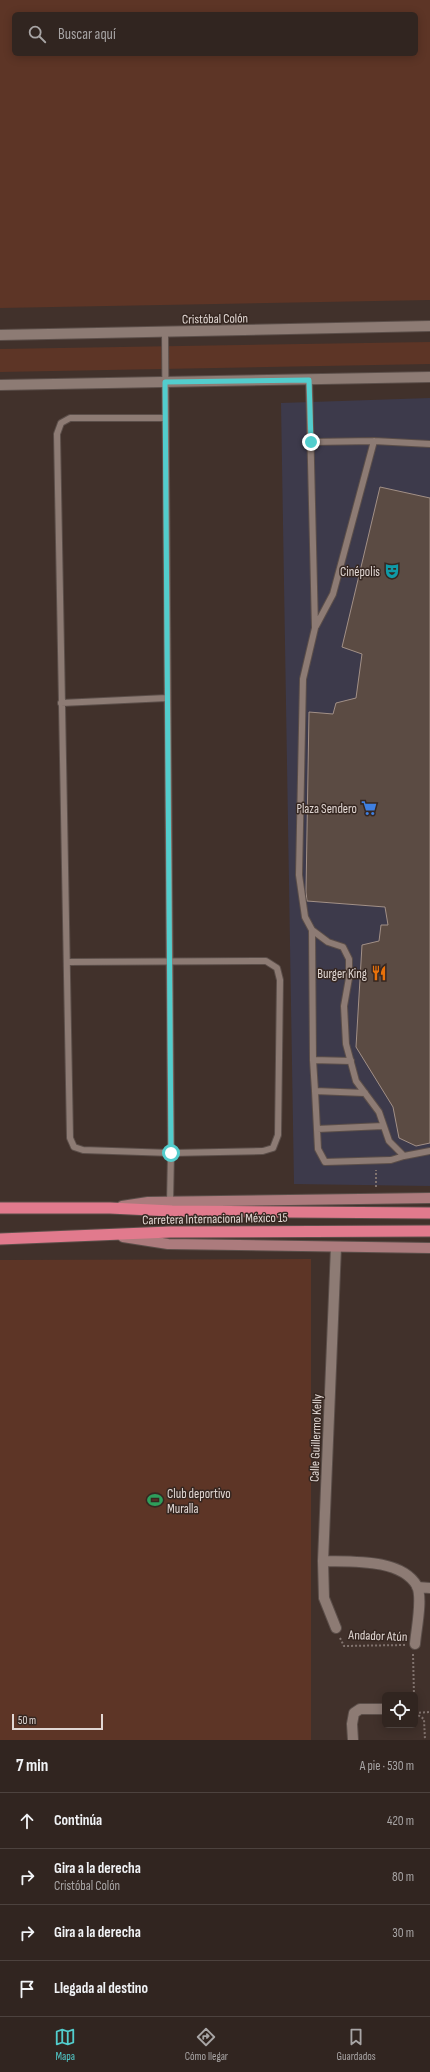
<!DOCTYPE html>
<html lang="es">
<meta charset="utf-8">
<style>
:root{--surface:#312520;--page:#392d29;--text:#f1f3f6;--muted:#a8a5a5;--line:#4c423e;--accent:#52cdcd}
body{margin:0;font-family:"Sofia Sans Condensed",sans-serif;background:var(--page);color:var(--text)}
.controls{position:absolute;right:12px;bottom:12px;display:grid;overflow:hidden;border-radius:6px;box-shadow:0 2px 10px #0003}
.controls button{width:36px;height:36px;display:grid;place-items:center;padding:0;border:0;border-bottom:1px solid var(--line);background:var(--surface);color:var(--text);font:20px sans-serif}
.scale{position:absolute;left:12px;bottom:10px;width:91px;box-sizing:border-box;padding-left:4px;border:2px solid #e1d7d3;border-top:0;font-size:11px;line-height:14px;white-space:nowrap;color:#e1d7d3;-webkit-text-stroke:3px #362721;paint-order:stroke}
.stop{position:absolute;width:12px;height:12px;margin:-9px;border:3px solid #52cdcd;border-radius:50%;background:#fff}
.stop.end{background:#52cdcd;border-color:#fff;box-shadow:0 1px 4px #0008}
.list{margin:0;padding:0;list-style:none}
h2{display:flex;justify-content:space-between;align-items:center;height:52px;margin:0;padding:0 16px;font-size:17px}
h2 small{font-size:13px;font-weight:400;color:var(--muted)}
.list li{display:grid;grid-template-columns:26px 1fr auto;gap:12px;align-items:center;box-sizing:border-box;height:56px;padding:0 16px;border-top:1px solid var(--line)}
.list b{display:block;font-size:15px;white-space:nowrap}
.list p{margin:0;font-size:13px;white-space:nowrap;color:var(--muted)}
.list em{font-size:13px;font-style:normal;color:var(--muted)}
.icon{flex:none;width:22px;height:22px;fill:none;stroke:currentColor;stroke-width:2;stroke-linecap:round;stroke-linejoin:round}
.map{position:relative;flex:none;width:430px;height:1740px;overflow:hidden}
.search{position:absolute;background:var(--surface);box-shadow:0 2px 10px #0003;left:12px;right:12px;top:12px;height:44px;display:flex;align-items:center;gap:10px;box-sizing:border-box;padding:0 14px;border-radius:6px;color:var(--muted);font-size:15px}
.sheet{height:276px;background:var(--surface)}
nav{display:flex;justify-content:space-around;align-items:center;box-sizing:border-box;height:56px;border-top:1px solid var(--line);background:var(--surface);font-size:11px;color:var(--muted)}
nav a{display:grid;justify-items:center;gap:2px}
nav .on{color:var(--accent)}
.map>svg:first-child{display:block}
.commercial{fill:#3d3a4b}
.green{fill:#5d3526;fill-rule:evenodd}
.building{fill:#5b4b43;stroke:#a29087}
.lines{fill:none;stroke-linecap:round;stroke-linejoin:round}
.service-casing{stroke:#5b4e49;stroke-width:8}
.minor-casing{stroke:#5b4e49;stroke-width:12}
.tertiary-casing{stroke:#5b4e49;stroke-width:12}
.secondary-casing{stroke:#5b4e49;stroke-width:12}
.trunk-casing{stroke:#5b4e49;stroke-width:13}
.path{stroke:#81736e;stroke-width:2;stroke-dasharray:2 2;stroke-linecap:butt}
.service{stroke:#8d7b74;stroke-width:6}
.minor{stroke:#8d7b74;stroke-width:10}
.tertiary{stroke:#8d7b74;stroke-width:10}
.secondary{stroke:#ac7b7d;stroke-width:10}
.trunk{stroke:#e17a8d;stroke-width:11}
.route{stroke:#52cdcd;stroke-width:5}
.labels{text-anchor:middle;stroke-width:3;stroke-linejoin:round;paint-order:stroke}
.street-label{font-size:13px;fill:#e1d7d3;stroke:#362721}
.poi-label{font-size:13px;fill:#e1d7d3;stroke:#362721;text-anchor:end}
</style>
<div class="map">
<svg width="430" height="1740" viewBox="0 0 430 1740">
<rect width="100%" height="100%" fill="#41312b"/>
<path class="commercial" d="M430,398v788l-136,-2 -13,-781z"/>
<path class="green" d="M0,0h430v300l-430,8zM14,14h402v40h-402z
M430,342v22l-430,8v-23z
M311,1259v481h-311v-480z"/>
<path class="building" d="M380,487l50,11v645l-14,3 -17,-8 -6,-31 -37,-60 6,-102 17,-4 2,-16h7l-3,-18 -78,-6 -1,-9 3,-180 24,2 3,-11 20,-5 6,-44 -20,-7z"/>
<g class="lines">
<defs>
<path id="service" d="M165,332l6,821 -1,49
M309,379l6,249 -12,51 -4,196 6,42 7,13 16,12 15,5 6,12v19l-5,28 2,38 10,37 23,31 10,29 15,15 26,-5
M311,442l63,-1 56,3
M316,626l17,-32 41,-153
M61,703l106,-5
M312,930l1,130 38,1
M67,962l199,-1 11,7 3,12 -2,155 -5,13 -10,3 -92,2 -88,-3 -9,-3 -4,-9c-5,-235 -9,-470 -13,-704l4,-11 9,-5h95
M313,1060l2,31 50,2
M315,1091l3,58 7,13 66,-2 13,-4
M317,1129l66,-3"/>
<path id="minor" d="M323,1561c27,1 78,-3 94,25 6,13 -1,44 -2,58
M417,1587l13,1
M336,1628l-12,-30 -1,-37 13,-314
M353,1740l-1,-16 2,-11 6,-4h25"/>
<path id="tertiary" d="M0,335l430,-9
M0,385l430,-8"/>
<path id="secondary" d="M122,1206l26,-4 282,-4
M123,1237l45,7 262,4"/>
<path id="trunk" d="M0,1208h110l62,3 258,2
M0,1239l170,-7 260,-1"/>
</defs>
<use href="#service" class="service-casing"/>
<use href="#minor" class="minor-casing"/>
<use href="#tertiary" class="tertiary-casing"/>
<use href="#secondary" class="secondary-casing"/>
<use href="#trunk" class="trunk-casing"/>
<path class="path" d="M376,1187v-17
M340,1638l4,8 61,-1
M413,1654l1,41
M415,1713l9,6 1,21
M415,1713l15,-1"/>
<use href="#service" class="service"/>
<use href="#minor" class="minor"/>
<use href="#tertiary" class="tertiary"/>
<use href="#secondary" class="secondary"/>
<use href="#trunk" class="trunk"/>
</g>
<g class="lines">
<path class="route" d="M171,1153l-6,-771 144,-2 2,62"/>
</g>
<defs>
<symbol id="theatre-bare" viewBox="-9 -9 18 18"><path d="M-5-5.5Q0-4 5-5.5V0Q5 5 0 6Q-5 5-5 0ZM-3.3-2.5H-1v1.5H-3.3ZM1-2.5H3.3v1.5H1ZM-2.8 1Q0 5.5 2.8 1Z" fill="#0f9aa8" stroke="#362721" stroke-width="2.5" paint-order="stroke"/></symbol>
<symbol id="supermarket-bare" viewBox="-9 -9 18 18"><path d="M-6-5.5h2.5l.6 2H6L4.5 2H-2.5L-4.4-4H-6ZM-1.5 3.2a1.3 1.3 0 1 0 .1 0ZM3 3.2a1.3 1.3 0 1 0 .1 0Z" fill="#3f7fe0" stroke="#362721" stroke-width="2.5" paint-order="stroke"/></symbol>
<symbol id="restaurant-bare" viewBox="-9 -9 18 18"><path d="M-5-6h1v4h1v-4h1v4h1v-4h1v5L-1.5 .5V6h-2V.5L-5-1ZM5-6V6H3V1.5H1.5Q1.5-4 5-6Z" fill="#e8710a" stroke="#362721" stroke-width="2.5" paint-order="stroke"/></symbol>
<symbol id="stadium-bare" viewBox="-9 -9 18 18"><path d="M0-5a6.5 5 0 1 0 0 10a6.5 5 0 1 0 0-10ZM-3.5-1.8h7v3.6h-7Z" fill="#2e9e5b" stroke="#362721" stroke-width="2.5" paint-order="stroke"/></symbol>
</defs>
<g fill-rule="evenodd">
<use href="#theatre-bare" x="381" y="560" width="22" height="22"/>
<use href="#supermarket-bare" x="358" y="797" width="22" height="22"/>
<use href="#restaurant-bare" x="368" y="962" width="22" height="22"/>
<use href="#stadium-bare" x="144" y="1489" width="22" height="22"/>
</g>
<g class="labels">
<g class="street-label">
<text transform="translate(215 318) rotate(-1)" y="5">Cristóbal Colón</text>
<text transform="translate(215 1218) rotate(-1)" y="5">Carretera Internacional México 15</text>
<text transform="translate(315 1438) rotate(-88)" y="5">Calle Guillermo Kelly</text>
<text transform="translate(378 1635) rotate(2)" y="5">Andador Atún</text>
</g>
<g class="poi-label">
<text x="380" y="576">Cinépolis</text>
<text x="357" y="813">Plaza Sendero</text>
<text x="367" y="978">Burger King</text>
<text x="167" y="1498" text-anchor="start">Club deportivo<tspan x="167" dy="15">Muralla</tspan></text>
</g>
</g>
</svg>
<div class="controls">
<button><svg class="icon" aria-label="locate" viewBox="0 0 24 24"><circle cx="12" cy="12" r="6"/><path d="M12 2v4M12 18v4M2 12h4M18 12h4"/></svg></button>
</div>
<div class="scale">50 m</div>
<div class="stop" style="left:171px;top:1153px"></div>
<div class="stop end" style="left:311px;top:442px"></div>
<div class="search"><svg class="icon" aria-label="search" viewBox="0 0 24 24"><circle cx="10" cy="10" r="6"/><path d="M15 15l6 6"/></svg>Buscar aquí</div>
</div>
<section class="sheet">
<h2>7 min<small>A pie · 530 m</small></h2>
<ul class="list">
<li><svg class="icon" aria-label="ahead" viewBox="0 0 24 24"><path d="M12 20V5M6 11l6-6 6 6"/></svg><div><b>Continúa</b></div><em>420 m</em></li>
<li><svg class="icon" aria-label="right" viewBox="0 0 24 24"><path d="M7 20v-9h11M14 6l5 5-5 5"/></svg><div><b>Gira a la derecha</b><p>Cristóbal Colón</p></div><em>80 m</em></li>
<li><svg class="icon" aria-label="right" viewBox="0 0 24 24"><path d="M7 20v-9h11M14 6l5 5-5 5"/></svg><div><b>Gira a la derecha</b></div><em>30 m</em></li>
<li><svg class="icon" aria-label="arrive" viewBox="0 0 24 24"><path d="M6 21V4h12l-3 4 3 4H6"/></svg><div><b>Llegada al destino</b></div></li>
</ul>
</section>
<nav>
<a class="on"><svg class="icon" aria-label="map" viewBox="0 0 24 24"><path d="M3 6l6-2 6 2 6-2v14l-6 2-6-2-6 2zM9 4v14M15 6v14"/></svg>Mapa</a>
<a><svg class="icon" aria-label="directions" viewBox="0 0 24 24"><path d="M12 3l9 9-9 9-9-9zM9 14v-3h6M13 9l2 2-2 2"/></svg>Cómo llegar</a>
<a><svg class="icon" aria-label="saved" viewBox="0 0 24 24"><path d="M7 4h10v16l-5-4-5 4z"/></svg>Guardados</a>
</nav>
